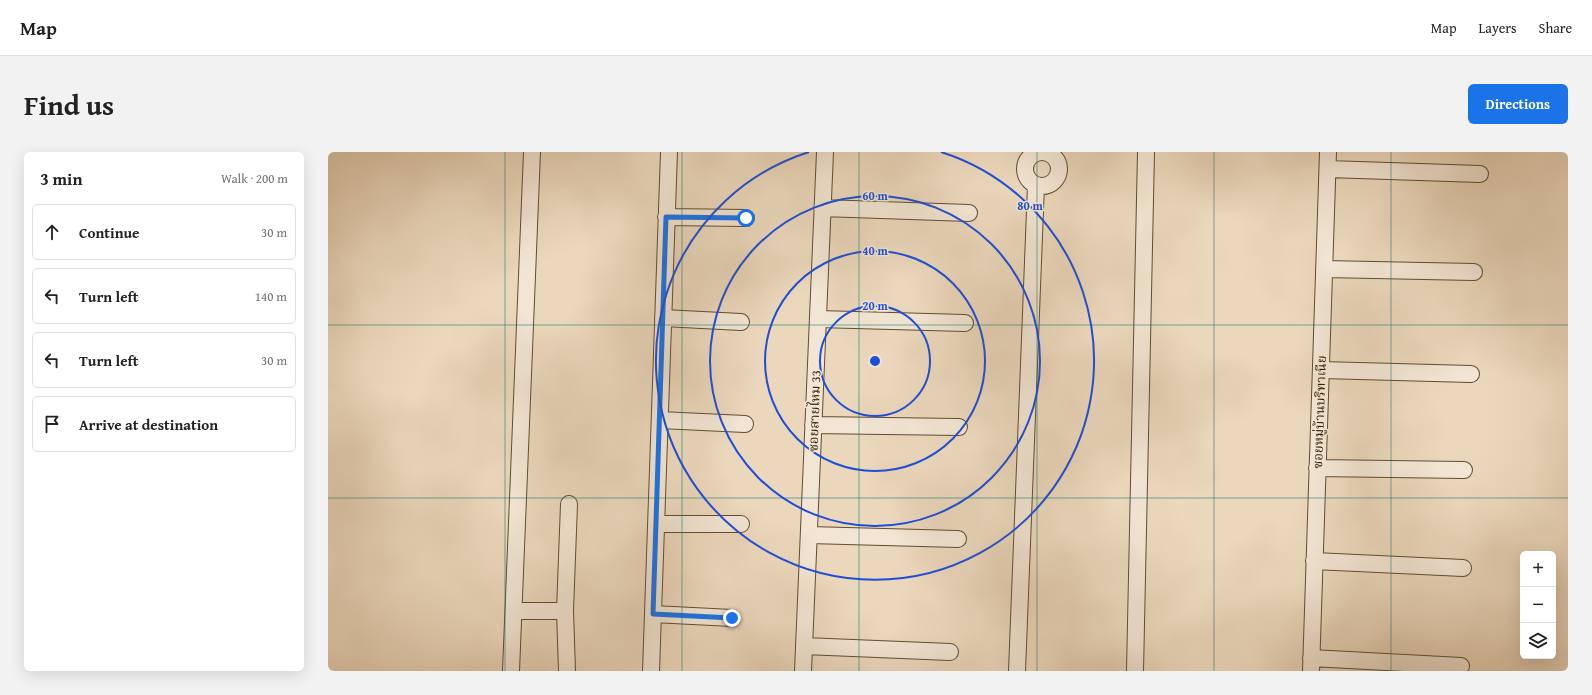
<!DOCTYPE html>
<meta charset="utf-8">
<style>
:root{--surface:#fff;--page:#f2f2f2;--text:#222;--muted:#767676;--line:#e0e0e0;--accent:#1a73e8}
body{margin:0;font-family:"Gentium Book Plus","Noto Serif Thai",serif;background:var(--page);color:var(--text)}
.controls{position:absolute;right:12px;bottom:12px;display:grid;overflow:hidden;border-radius:6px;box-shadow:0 4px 16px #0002}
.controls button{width:36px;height:36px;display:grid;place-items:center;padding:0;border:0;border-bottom:1px solid var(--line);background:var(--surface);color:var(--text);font:20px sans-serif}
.stop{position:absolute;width:12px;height:12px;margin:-9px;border:3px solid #1a73e8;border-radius:50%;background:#fff}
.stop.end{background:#1a73e8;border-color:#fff;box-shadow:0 1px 4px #0008}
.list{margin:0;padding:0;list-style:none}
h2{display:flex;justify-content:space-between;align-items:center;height:52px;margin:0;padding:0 16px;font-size:17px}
h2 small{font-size:13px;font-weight:400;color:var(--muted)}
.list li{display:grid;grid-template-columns:26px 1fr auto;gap:12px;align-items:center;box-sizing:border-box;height:56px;margin:0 8px 8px;padding:0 8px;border:1px solid var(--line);border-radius:6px}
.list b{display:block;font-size:15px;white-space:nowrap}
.list em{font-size:13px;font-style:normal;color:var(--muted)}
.icon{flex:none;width:22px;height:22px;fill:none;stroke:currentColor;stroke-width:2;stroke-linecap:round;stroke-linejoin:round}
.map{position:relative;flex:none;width:1240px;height:519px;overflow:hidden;border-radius:6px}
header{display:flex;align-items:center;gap:24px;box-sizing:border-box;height:56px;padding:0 20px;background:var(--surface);border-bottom:1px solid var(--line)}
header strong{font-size:19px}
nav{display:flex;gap:22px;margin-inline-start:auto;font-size:14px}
.intro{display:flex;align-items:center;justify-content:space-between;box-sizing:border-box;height:96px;padding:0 24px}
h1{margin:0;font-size:28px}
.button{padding:10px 18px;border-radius:6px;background:var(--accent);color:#fff;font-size:14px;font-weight:700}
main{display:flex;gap:24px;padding:0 24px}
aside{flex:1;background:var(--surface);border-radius:6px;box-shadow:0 4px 16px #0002}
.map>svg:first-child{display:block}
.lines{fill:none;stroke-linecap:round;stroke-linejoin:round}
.minor-casing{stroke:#604d31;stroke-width:18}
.minor{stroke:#f2e5d3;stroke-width:16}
.route{stroke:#1a73e8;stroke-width:5}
.grid{fill:none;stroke:#0f766e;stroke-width:1;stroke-opacity:0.55}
.ring{fill:none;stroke:#1d4ed8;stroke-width:2}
.labels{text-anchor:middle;stroke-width:3;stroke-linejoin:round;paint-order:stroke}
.street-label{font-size:13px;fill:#311f03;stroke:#f2e5d3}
.centre{fill:#1d4ed8;stroke:#f2e5d3;stroke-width:2}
.ring-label{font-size:12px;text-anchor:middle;font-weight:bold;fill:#1d4ed8;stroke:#f2e5d3;stroke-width:3;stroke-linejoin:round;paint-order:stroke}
</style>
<header>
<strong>Map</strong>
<nav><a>Map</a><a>Layers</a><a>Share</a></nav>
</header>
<div class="intro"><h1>Find us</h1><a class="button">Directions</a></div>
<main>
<aside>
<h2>3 min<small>Walk · 200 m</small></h2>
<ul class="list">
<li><svg class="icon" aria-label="ahead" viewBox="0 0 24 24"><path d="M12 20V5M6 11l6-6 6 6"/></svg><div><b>Continue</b></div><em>30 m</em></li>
<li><svg class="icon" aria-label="left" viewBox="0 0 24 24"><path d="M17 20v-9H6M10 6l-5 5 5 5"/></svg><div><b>Turn left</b></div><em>140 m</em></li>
<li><svg class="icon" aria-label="left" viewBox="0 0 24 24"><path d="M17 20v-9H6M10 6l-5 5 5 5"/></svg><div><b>Turn left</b></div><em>30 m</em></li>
<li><svg class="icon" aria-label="arrive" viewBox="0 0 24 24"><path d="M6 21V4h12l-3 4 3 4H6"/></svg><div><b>Arrive at destination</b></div></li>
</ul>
</aside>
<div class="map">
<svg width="1240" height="519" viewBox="0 0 1240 519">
<rect width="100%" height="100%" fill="#ebd7bc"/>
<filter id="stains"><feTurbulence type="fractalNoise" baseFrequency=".005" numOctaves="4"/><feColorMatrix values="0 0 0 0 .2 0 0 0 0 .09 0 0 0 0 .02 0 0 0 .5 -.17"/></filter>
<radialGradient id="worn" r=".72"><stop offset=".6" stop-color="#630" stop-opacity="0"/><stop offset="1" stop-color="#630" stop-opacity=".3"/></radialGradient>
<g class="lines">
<defs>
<path id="minor" d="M697 17a17 17 0 1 1 34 0a17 17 0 1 1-34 0Z
M1000,17l152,5
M494,56l147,5
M338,65l80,1
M996,117l150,3
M335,166l78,4
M490,167l147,4
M993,218l150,4
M332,268l85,4
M485,273l146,2
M989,316l147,2
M328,372h85
M481,383l149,4
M986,409l149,7
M186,459h51
M325,462l79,4
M476,494l146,6
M983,506l150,8
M183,519l21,-519
M239,519l-2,-60 4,-107
M323,519l18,-519
M475,519l22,-519
M689,519l19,-486
M807,519l11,-519
M983,519l17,-519"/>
</defs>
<use href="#minor" class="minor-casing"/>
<use href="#minor" class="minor"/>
</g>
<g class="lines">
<path class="route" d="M404,466l-79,-4 13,-397 80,1"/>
</g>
<path class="grid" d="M177,0v519M354,0v519M531,0v519M709,0v519M886,0v519M1063,0v519M0,173h1240M0,346h1240"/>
<g class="ring">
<circle cx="547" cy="209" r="55"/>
<circle cx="547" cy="209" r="110"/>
<circle cx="547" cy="209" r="165"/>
<path d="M613 0A219 219 0 1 1 481 0"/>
</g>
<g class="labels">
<g class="street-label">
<text transform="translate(486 259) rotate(-88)" y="5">ซอยสายไหม 33</text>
<text transform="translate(991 260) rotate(-88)" y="5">ซอยหมู่บ้านบริทาเนีย</text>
</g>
</g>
<circle cx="547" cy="209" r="6" class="centre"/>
<g class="ring-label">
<text x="547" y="48">60 m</text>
<text x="702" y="58">80 m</text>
<text x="547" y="103">40 m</text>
<text x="547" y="158">20 m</text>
</g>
<rect width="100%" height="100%" filter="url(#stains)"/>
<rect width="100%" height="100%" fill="url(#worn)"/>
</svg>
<div class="controls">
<button>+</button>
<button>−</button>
<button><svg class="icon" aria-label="layers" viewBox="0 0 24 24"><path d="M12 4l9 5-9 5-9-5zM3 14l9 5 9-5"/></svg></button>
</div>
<div class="stop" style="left:418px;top:66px"></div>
<div class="stop end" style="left:404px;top:466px"></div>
</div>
</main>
